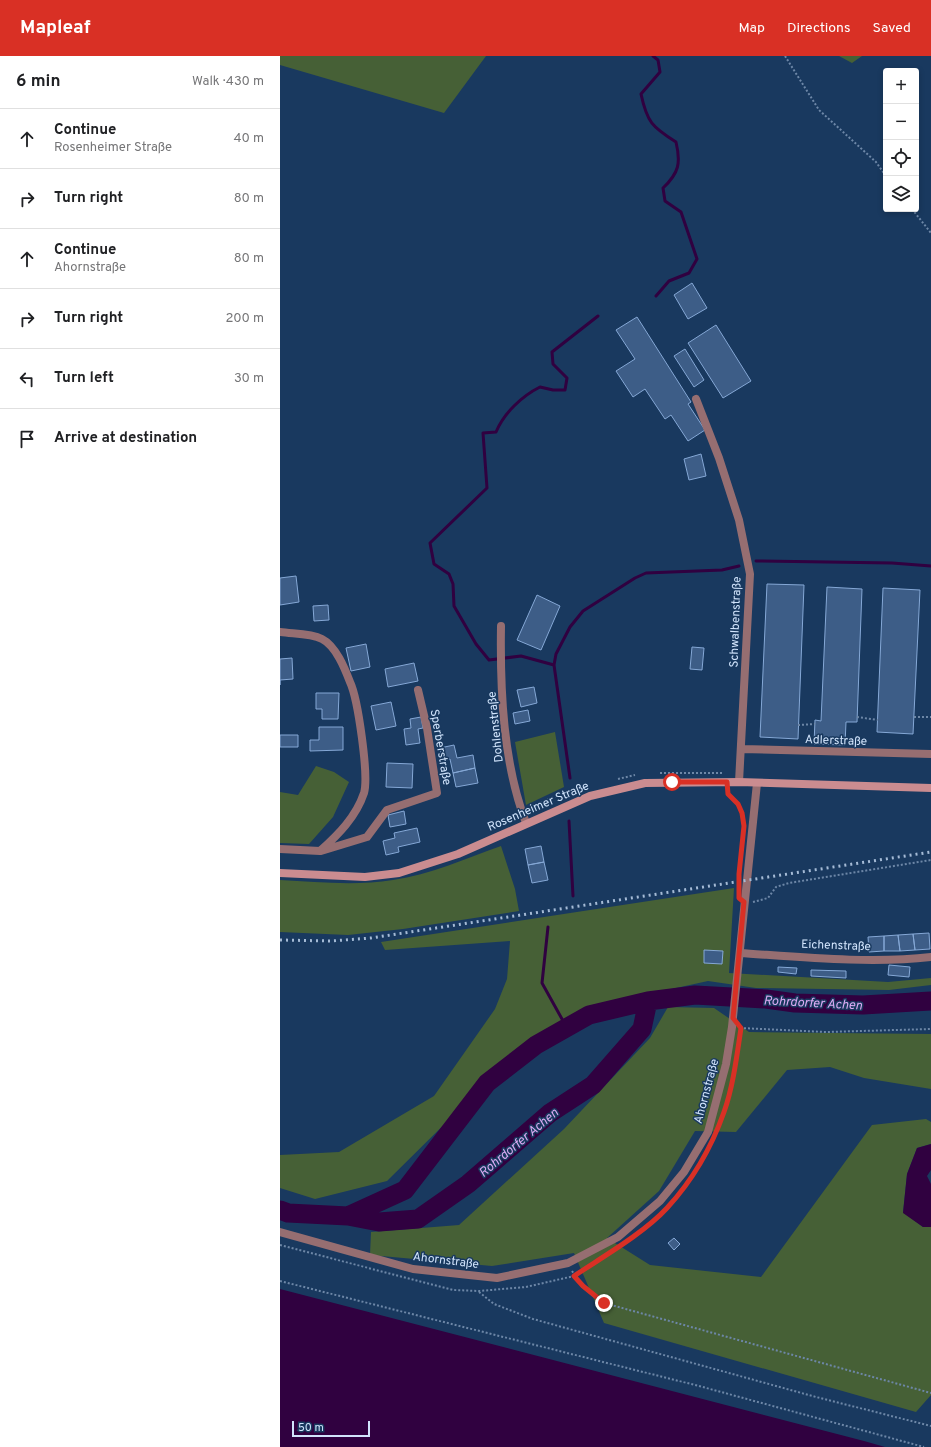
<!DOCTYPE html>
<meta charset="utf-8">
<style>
:root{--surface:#fff;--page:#f2f2f2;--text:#202124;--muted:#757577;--line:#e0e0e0;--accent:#d93025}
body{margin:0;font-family:Overpass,sans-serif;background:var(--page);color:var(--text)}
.controls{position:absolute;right:12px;top:12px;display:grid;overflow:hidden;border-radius:4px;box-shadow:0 2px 6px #0003}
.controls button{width:36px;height:36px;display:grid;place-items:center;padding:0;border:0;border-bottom:1px solid var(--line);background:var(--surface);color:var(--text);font:20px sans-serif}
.scale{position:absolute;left:12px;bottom:10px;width:78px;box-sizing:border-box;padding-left:4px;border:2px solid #d1e4fc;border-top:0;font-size:11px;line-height:14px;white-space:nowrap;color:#d1e4fc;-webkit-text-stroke:3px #19395f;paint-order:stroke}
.stop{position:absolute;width:12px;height:12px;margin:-9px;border:3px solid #d93025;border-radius:50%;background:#fff}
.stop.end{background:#d93025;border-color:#fff;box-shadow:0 1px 4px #0008}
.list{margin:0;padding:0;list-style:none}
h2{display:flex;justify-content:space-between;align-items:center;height:52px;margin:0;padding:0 16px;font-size:17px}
h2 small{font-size:13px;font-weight:400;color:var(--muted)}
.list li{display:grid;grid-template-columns:26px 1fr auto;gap:12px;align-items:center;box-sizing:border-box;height:60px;padding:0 16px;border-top:1px solid var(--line)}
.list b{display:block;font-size:15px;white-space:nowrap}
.list p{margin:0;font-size:13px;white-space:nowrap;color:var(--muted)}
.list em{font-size:13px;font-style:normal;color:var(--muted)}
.icon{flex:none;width:22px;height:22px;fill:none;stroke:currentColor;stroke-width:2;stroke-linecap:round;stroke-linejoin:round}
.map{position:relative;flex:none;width:651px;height:1391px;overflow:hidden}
header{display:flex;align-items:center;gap:24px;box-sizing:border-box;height:56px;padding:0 20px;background:var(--accent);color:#fff}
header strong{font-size:19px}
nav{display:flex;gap:22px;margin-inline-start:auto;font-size:14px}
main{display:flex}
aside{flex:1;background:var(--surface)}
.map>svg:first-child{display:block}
.green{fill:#466036}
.water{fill:#300140}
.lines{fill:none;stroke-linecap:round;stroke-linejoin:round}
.stream{stroke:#300140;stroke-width:3}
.river{stroke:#300140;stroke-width:19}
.building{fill:#3d5d87;stroke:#85a8d6}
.path{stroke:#6d87a7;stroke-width:2;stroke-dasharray:2 2;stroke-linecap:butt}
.minor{stroke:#966e71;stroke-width:8}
.secondary{stroke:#ca8c90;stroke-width:8}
.rail{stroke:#a5bbd6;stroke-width:3;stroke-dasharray:2 4;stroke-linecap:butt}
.route{stroke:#d93025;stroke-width:5}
.labels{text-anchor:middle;stroke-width:3;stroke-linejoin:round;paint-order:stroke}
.street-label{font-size:12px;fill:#d1e4fc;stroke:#19395f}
.water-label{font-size:13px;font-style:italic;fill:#dcaaf3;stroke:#19395f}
</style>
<header>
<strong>Mapleaf</strong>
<nav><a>Map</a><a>Directions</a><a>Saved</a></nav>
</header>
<main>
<aside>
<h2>6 min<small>Walk · 430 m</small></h2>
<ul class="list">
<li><svg class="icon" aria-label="ahead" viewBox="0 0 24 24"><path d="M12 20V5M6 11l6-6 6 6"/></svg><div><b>Continue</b><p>Rosenheimer Straße</p></div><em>40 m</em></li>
<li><svg class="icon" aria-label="right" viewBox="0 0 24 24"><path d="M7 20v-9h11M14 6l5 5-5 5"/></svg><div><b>Turn right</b></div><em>80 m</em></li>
<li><svg class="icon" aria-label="ahead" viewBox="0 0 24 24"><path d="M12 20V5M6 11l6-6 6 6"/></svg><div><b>Continue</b><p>Ahornstraße</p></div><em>80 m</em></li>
<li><svg class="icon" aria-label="right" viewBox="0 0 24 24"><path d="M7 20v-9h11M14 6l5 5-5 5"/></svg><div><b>Turn right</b></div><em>200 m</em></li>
<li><svg class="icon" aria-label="left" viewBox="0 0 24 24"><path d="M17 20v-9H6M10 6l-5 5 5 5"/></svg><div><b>Turn left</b></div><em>30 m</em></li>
<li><svg class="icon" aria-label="arrive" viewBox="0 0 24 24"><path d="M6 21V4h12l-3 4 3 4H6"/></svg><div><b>Arrive at destination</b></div></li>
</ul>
</aside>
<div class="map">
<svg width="651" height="1391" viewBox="0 0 651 1391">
<rect width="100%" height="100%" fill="#19395f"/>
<path class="green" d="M0,0h206l-42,57 -164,-48z
M559,0h23l-10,7z
M275,676l9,55 -38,18 -11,-63z
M36,710l18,6 15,10 -16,35 -24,27 -29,-1v-51l18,3z
M221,790l14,43 4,22 -116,18 -55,6 -68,-3v-52c37,2 76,6 113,0 37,-5 73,-22 108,-34z
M454,832l-5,85 159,9 43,-4v7l-42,5 -133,-2 -48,-7 -119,26 -106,79 -96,95 -72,18 -35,-11v-33l59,-3 95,-56 61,-87 12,-30 3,-38 -125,9 -4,-8z
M388,951l46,1 35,24 182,2v55l-67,-11 -34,-11 -43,3 -51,62 -41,-1 -36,60 -52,47 43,27 111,12 111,-152 54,-6 5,3v22l-14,4 -10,26 -4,38 20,15h8v168l-15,17 -312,-89 -30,-70 -82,13 -122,-11 1,-23 88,-7 105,-96 86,-91z"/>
<path class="water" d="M651,1088v26l-4,6 4,8v43h-8l-20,-14 4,-39 10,-26z
M0,1233l584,152 21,6h-605z"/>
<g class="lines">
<path class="stream" d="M373,0l5,4 2,12 -19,22c6,28 11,33 35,48 5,21 3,31 -13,46l2,13 16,11 16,47 -8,14 -20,8 -13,15
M476,505l136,2 39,3
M274,609l-33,-9 -32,4 -13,-16 -22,-38 -1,-22 -4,-10 -15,-10 -4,-21 57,-55 -4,-55 13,-1c8,-19 26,-36 44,-45l13,3h12l2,-12 -14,-14 -1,-12 46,-36
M290,722l-16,-113 2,-11 14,-27 13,-16 52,-33 11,-5 76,-3 17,-4
M289,765l4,75
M268,871l-6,56 25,45"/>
<path class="river" d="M0,1154l8,3 60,3 57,-26 82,-107 49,-38 53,-30 59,-14 47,-6 71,4 29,4 68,2 68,-4
M68,1160l31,6 39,-3 50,-35 82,-71 43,-28 49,-56 6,-28"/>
</g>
<path class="building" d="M412,227l15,25 -19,11 -14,-24z
M357,261l54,85 -3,2 17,26 -17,11 -17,-26 -6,4 -20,-30 -12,8 -17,-26 19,-12 -19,-29z
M436,269l35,56 -28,17 -35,-55z
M405,293l19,31 -10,7 -20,-31z
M421,398l5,22 -17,4 -5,-21z
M16,520l3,26 -19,3v-27z
M487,528l37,1 -6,154 -38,-2z
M547,531l35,2 -5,133h-11l-1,23 -31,-1 1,-24 6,1z
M603,532l37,2 -7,144 -36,-2z
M257,539l23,11 -19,44 -24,-10z
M48,549l1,15 -15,1 -1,-15z
M86,588l4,23 -19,4 -5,-23z
M412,591l12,1 -2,22 -12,-1z
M12,602l1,21 -13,1v5v-26z
M134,607l4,18 -30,6 -3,-18z
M254,631l3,16 -16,4 -4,-17z
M36,637h23l-1,26h-16v-10h-6z
M111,646l5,24 -20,4 -5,-24z
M248,654l2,11 -15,3 -2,-11z
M141,661l2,11 -5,1 2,14 -14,2 -2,-16 7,-1 -1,-9z
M39,671h24v23l-33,1v-11h9z
M0,679h18v12h-18z
M174,689l3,13 16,-3 2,13 -22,5 -3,-14 -8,2 -2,-13z
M107,707l26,1 -1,24 -26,-1z
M195,712l3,15 -22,4 -3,-14z
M124,755l2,13 -16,3 -2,-12z
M137,772l3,14 -22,5 1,5 -13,3 -3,-14 12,-3 -1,-5z
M261,790l3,16 -16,3 -3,-16z
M264,806l4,18 -16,3 -4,-18z
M649,877l1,16 -15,1 -2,-16z
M633,878l2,16 -15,1 -2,-16z
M618,879l2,16h-16v-15z
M604,880v15l-15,1 -1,-15z
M424,894l19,1 -1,13 -18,-1z
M609,909l21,2 -1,10 -21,-2z
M498,911l19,1 -1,6 -18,-2z
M531,914l35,1v7l-35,-2z
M394,1182l6,6 -6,6 -6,-7z"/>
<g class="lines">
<path class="path" d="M505,0l34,54 57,52 10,14
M632,153l19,24
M577,661l21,3
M634,661h17
M518,669l17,-1
M380,717h63
M338,723l17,-4
M448,734v4l10,10 5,16
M250,753l19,-10 38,-13
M227,766l8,-5
M473,846l15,-4 8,-11 13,-4 142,-23
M460,972l86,4 105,-3
M442,1061l7,-24
M0,1189l173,45 26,1 47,-4 48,-11 35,-23
M292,1215l11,16 21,16 327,90
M0,1225l419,105 225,61
M199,1236l15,12 39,15 283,78 115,29"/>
<path class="minor" d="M416,343l23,59 20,62 11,54 -11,208
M221,570c-1,64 2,137 25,197
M0,576c13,2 30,1 42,7 14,7 23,30 28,43 8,17 19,94 14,111 -8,24 -26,42 -44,58l-40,-2
M461,693l190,5
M41,795l46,-14 20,-27 50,-17 -10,-65 -9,-38
M460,897c60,4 131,11 191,4
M0,1176l133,37 84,9 71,-15 50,-26 42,-36 24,-29 24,-40 18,-68 6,-37 25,-244"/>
<path class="secondary" d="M0,817l85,4 34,-4 59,-19 132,-58 55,-13 94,-1 192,6"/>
<path class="rail" d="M0,884l51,1 40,-3 560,-86"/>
</g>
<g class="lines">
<path class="route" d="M324,1247l-21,-17 -9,-10c30,-20 70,-43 93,-68 25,-27 45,-62 57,-96 9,-25 13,-57 17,-84l-8,-10 11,-116 -5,-4v-24l5,-48 -2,-13 -4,-9 -10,-10 -1,-12h-55"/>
</g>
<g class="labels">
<g class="street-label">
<text transform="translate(455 566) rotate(-88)" y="4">Schwalbenstraße</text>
<text transform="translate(215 671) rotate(-96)" y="4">Dohlenstraße</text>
<text transform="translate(556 684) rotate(2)" y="4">Adlerstraße</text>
<text transform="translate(161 691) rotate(80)" y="4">Sperberstraße</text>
<text transform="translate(258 750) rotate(-23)" y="4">Rosenheimer Straße</text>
<text transform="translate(556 889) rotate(2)" y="4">Eichenstraße</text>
<text transform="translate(426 1035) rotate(-75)" y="4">Ahornstraße</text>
<text transform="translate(166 1204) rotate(7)" y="4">Ahornstraße</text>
</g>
<g class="water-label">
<text transform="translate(533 946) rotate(3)" y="5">Rohrdorfer Achen</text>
<text transform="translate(238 1086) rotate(-40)" y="5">Rohrdorfer Achen</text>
</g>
</g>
</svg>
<div class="controls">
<button>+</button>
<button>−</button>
<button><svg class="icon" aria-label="locate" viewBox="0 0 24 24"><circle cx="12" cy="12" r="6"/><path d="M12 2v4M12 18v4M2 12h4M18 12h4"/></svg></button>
<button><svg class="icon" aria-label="layers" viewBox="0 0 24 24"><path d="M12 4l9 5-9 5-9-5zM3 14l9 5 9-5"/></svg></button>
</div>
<div class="scale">50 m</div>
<div class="stop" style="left:392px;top:726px"></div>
<div class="stop end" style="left:324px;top:1247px"></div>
</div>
</main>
